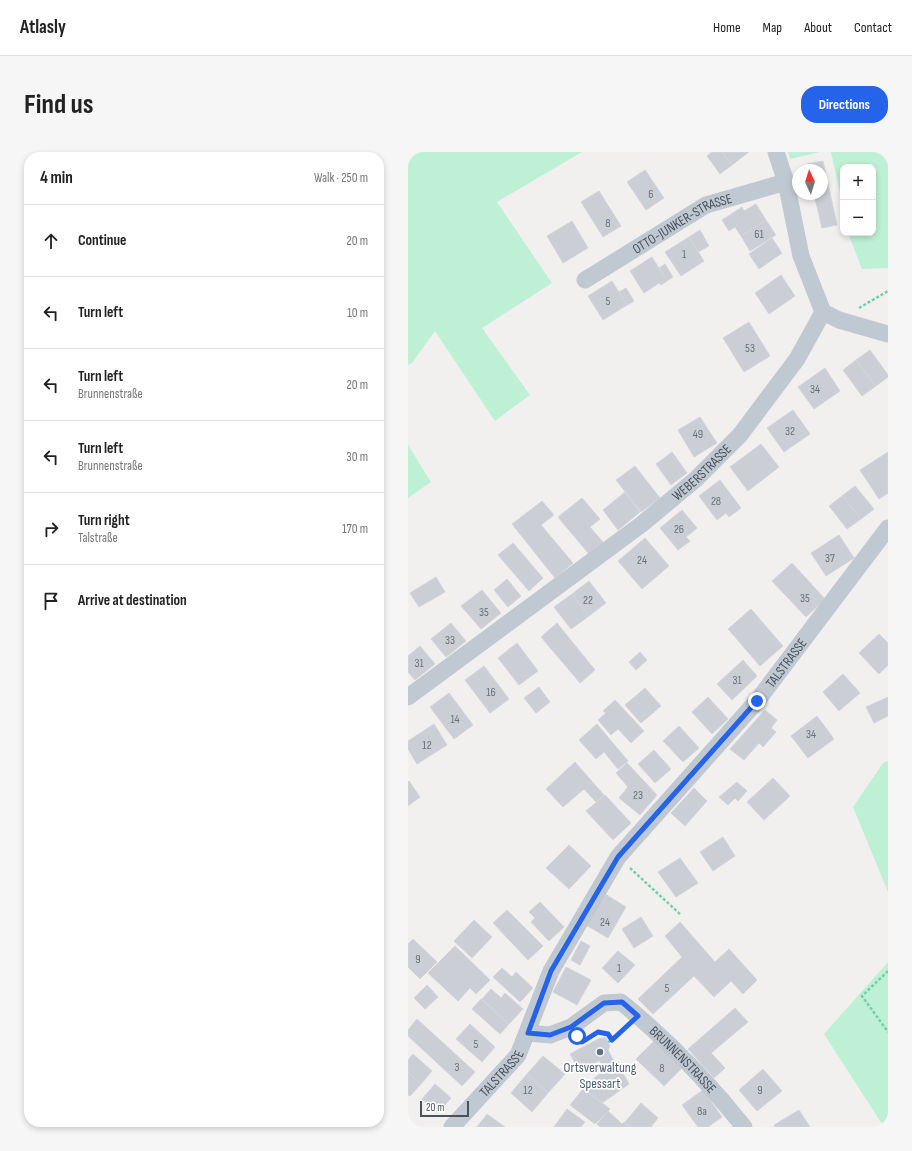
<!DOCTYPE html>
<meta charset="utf-8">
<style>
:root{--surface:#fff;--page:#f6f6f6;--text:#222;--muted:#767676;--line:#e0e0e0;--accent:#2563eb}
body{margin:0;font-family:"Sofia Sans Condensed",sans-serif;background:var(--page);color:var(--text)}
.controls{position:absolute;right:12px;top:12px;display:grid;overflow:hidden;border-radius:8px;box-shadow:0 2px 6px #0003}
.controls button{width:36px;height:36px;display:grid;place-items:center;padding:0;border:0;border-bottom:1px solid var(--line);background:var(--surface);color:var(--text);font:20px sans-serif}
.compass{position:absolute;left:384px;top:12px;width:36px;height:36px;border-radius:50%;background:var(--surface);box-shadow:0 2px 6px #0003;rotate:356deg}
.scale{position:absolute;left:12px;bottom:10px;width:49px;box-sizing:border-box;padding-left:4px;border:2px solid #47525d;border-top:0;font-size:11px;line-height:14px;white-space:nowrap;color:#47525d;-webkit-text-stroke:3px #fff;paint-order:stroke}
.stop{position:absolute;width:12px;height:12px;margin:-9px;border:3px solid #2563eb;border-radius:50%;background:#fff}
.stop.end{background:#2563eb;border-color:#fff;box-shadow:0 1px 4px #0008}
.list{margin:0;padding:0;list-style:none}
h2{display:flex;justify-content:space-between;align-items:center;height:52px;margin:0;padding:0 16px;font-size:17px}
h2 small{font-size:13px;font-weight:400;color:var(--muted)}
.list li{display:grid;grid-template-columns:26px 1fr auto;gap:12px;align-items:center;box-sizing:border-box;height:72px;padding:0 16px;border-top:1px solid var(--line)}
.list b{display:block;font-size:15px;white-space:nowrap}
.list p{margin:0;font-size:13px;white-space:nowrap;color:var(--muted)}
.list em{font-size:13px;font-style:normal;color:var(--muted)}
.icon{flex:none;width:22px;height:22px;fill:none;stroke:currentColor;stroke-width:2;stroke-linecap:round;stroke-linejoin:round}
.map{position:relative;flex:none;width:480px;height:975px;overflow:hidden;border-radius:16px}
header{display:flex;align-items:center;gap:24px;box-sizing:border-box;height:56px;padding:0 20px;background:var(--surface);border-bottom:1px solid var(--line)}
header strong{font-size:19px}
nav{display:flex;gap:22px;margin-inline-start:auto;font-size:14px}
.intro{display:flex;align-items:center;justify-content:space-between;box-sizing:border-box;height:96px;padding:0 24px}
h1{margin:0;font-size:28px}
.button{padding:10px 18px;border-radius:16px;background:var(--accent);color:#fff;font-size:14px;font-weight:700}
main{display:flex;gap:24px;padding:0 24px}
aside{flex:1;background:var(--surface);border-radius:16px;box-shadow:0 2px 6px #0003}
.map>svg:first-child{display:block}
.green{fill:#bdf0d4}
.building{fill:#cbced5;stroke:#d3d5db}
.lines{fill:none;stroke-linecap:round;stroke-linejoin:round}
.path{stroke:#75cfa7;stroke-width:2.5;stroke-dasharray:3 2;stroke-linecap:butt}
.minor{stroke:#c0c9d2;stroke-width:17}
.route{stroke:#2563eb;stroke-width:5}
.service-dot{fill:#5c6f8a;stroke:#fff;stroke-width:1.5}
.labels{text-anchor:middle;stroke-width:3.5;stroke-linejoin:round;paint-order:stroke}
.number-label{font-size:12px;fill:#68717b}
.street-label{font-size:14px;fill:#47525d;stroke:#fff}
.service-label{font-size:14px;fill:#4e5e75;stroke:#fff}
</style>
<header>
<strong>Atlasly</strong>
<nav><a>Home</a><a>Map</a><a>About</a><a>Contact</a></nav>
</header>
<div class="intro"><h1>Find us</h1><a class="button">Directions</a></div>
<main>
<aside>
<h2>4 min<small>Walk · 250 m</small></h2>
<ul class="list">
<li><svg class="icon" aria-label="ahead" viewBox="0 0 24 24"><path d="M12 20V5M6 11l6-6 6 6"/></svg><div><b>Continue</b></div><em>20 m</em></li>
<li><svg class="icon" aria-label="left" viewBox="0 0 24 24"><path d="M17 20v-9H6M10 6l-5 5 5 5"/></svg><div><b>Turn left</b></div><em>10 m</em></li>
<li><svg class="icon" aria-label="left" viewBox="0 0 24 24"><path d="M17 20v-9H6M10 6l-5 5 5 5"/></svg><div><b>Turn left</b><p>Brunnenstraße</p></div><em>20 m</em></li>
<li><svg class="icon" aria-label="left" viewBox="0 0 24 24"><path d="M17 20v-9H6M10 6l-5 5 5 5"/></svg><div><b>Turn left</b><p>Brunnenstraße</p></div><em>30 m</em></li>
<li><svg class="icon" aria-label="right" viewBox="0 0 24 24"><path d="M7 20v-9h11M14 6l5 5-5 5"/></svg><div><b>Turn right</b><p>Talstraße</p></div><em>170 m</em></li>
<li><svg class="icon" aria-label="arrive" viewBox="0 0 24 24"><path d="M6 21V4h12l-3 4 3 4H6"/></svg><div><b>Arrive at destination</b></div></li>
</ul>
</aside>
<div class="map">
<svg width="480" height="975" viewBox="0 0 480 975">
<rect width="100%" height="100%" fill="#f2f0ef"/>
<path class="green" d="M0,0h174l-85,50 55,81 -70,45 48,67 -35,26 -60,-90 -23,32 -4,2z
M380,0h32l-30,7z
M423,0h57v116l-26,1 -14,-36h25v-66h-30v40z
M0,293l23,37 -23,16z
M480,609v131l-35,-85 30,-44z
M480,810v165h-4l-60,-93z"/>
<path class="building" d="M304,0h10l10,13 -12,9 -13,-18z
M314,0h27l-17,13z
M415,9l14,64 -15,3 -8,-34h8v-24h-13l-2,-6z
M237,18l19,28 -18,12 -19,-28z
M191,39l22,35 -18,11 -22,-35z
M348,52l10,16 -25,16 -6,-9 -6,4 -7,-11 20,-13 2,4z
M358,68l10,15 -26,16 -9,-15z
M164,69l16,27 -25,15 -16,-27z
M292,78l9,16 -11,6 -9,-15z
M281,85l15,24 -23,15 -16,-24z
M364,86l10,15 -23,16 -10,-15z
M244,105l15,24 -6,4 -2,-2 -15,10 -14,-22z
M257,112l8,13 -6,4 -8,-13z
M373,123l14,21 -26,18 -14,-21z
M204,129l15,24 -24,15 -15,-24z
M218,136l8,13 -7,4 -8,-13z
M341,170l21,34 -26,16 -21,-34z
M462,198l18,25v2l-12,9 -20,-26z
M448,208l20,26 -14,10 -19,-26z
M417,216l15,23 -26,18 -16,-22z
M385,258l17,24 -26,18 -17,-24z
M292,265l17,26 -23,14 -16,-27z
M353,292l18,23 -31,24 -18,-24z
M264,300l15,21 -16,12 -15,-21z
M480,300v41l-9,6 -19,-29z
M227,314l25,32 -19,14 -25,-32z
M312,328l21,28 -12,9 -3,-4 -9,7 -18,-24z
M447,334l19,23 -13,10 -19,-23z
M217,340l15,20 -22,18 -15,-20z
M434,344l19,23 -14,10 -18,-23z
M174,346l18,21 -10,8 13,15 -14,12 -31,-37z
M134,349l12,14 -13,10 32,38 -18,15 -43,-54z
M274,358l15,18 -11,9 4,4 -12,9 -18,-22z
M431,383l15,23 -28,18 -15,-23z
M237,386l24,28 -27,23 -24,-28z
M105,391l30,35 -14,13 -31,-36z
M384,411l33,36 -19,18 -34,-36z
M28,425l9,15 -26,15 -9,-14z
M99,427l14,17 -13,11 -14,-17z
M181,429l17,22 -17,13 -17,-22z
M74,438l19,23 -20,16 -20,-23z
M164,442l17,22 -18,13 -17,-22z
M343,457l32,37 -23,20 -32,-37z
M43,471l15,18 -20,16 -15,-18z
M149,471l38,47 -15,13 -39,-46z
M471,482l9,9v22l-9,9 -20,-21z
M109,491l21,28 -19,14 -21,-27z
M12,494l15,18 -20,16 -7,-8v-16z
M232,500l7,8 -11,10 -7,-8z
M335,508l14,16 -25,24 -15,-16z
M76,514l25,33 -19,14 -25,-33z
M435,522l17,19 -21,18 -16,-19z
M131,535l11,15 -14,11 -12,-15z
M237,536l16,18 -20,17 -16,-18z
M41,541l24,32 -19,14 -24,-32z
M300,545l20,22 -16,15 -20,-22z
M480,545v19l-14,7 -8,-16z
M207,548l29,31 -13,12 -13,-14 -7,6 -13,-15 8,-7 -3,-2z
M357,558l12,10 -6,8 5,4 -13,15 -4,-4 -15,17 -14,-11z
M409,564l17,23 -26,19 -17,-22z
M26,572l13,21 -30,19 -9,-15v-8z
M189,572l31,37 -10,8 -14,-17 -8,7 -17,-19z
M271,574l20,22 -16,14 -20,-21z
M246,598l17,19 -16,14 -17,-19z
M167,610l29,33 -8,7 -12,-13 -21,18 -17,-18z
M219,611l30,32 -17,20 -21,-17 9,-11 -12,-14z
M365,626l17,18 -26,24 -17,-18z
M1,629l11,16 -12,9v-24z
M329,630l10,9 -9,10 -3,-3 -7,7 -9,-8z
M286,636l13,13 -22,25 -14,-13z
M197,643l26,28 -18,17 -27,-29z
M315,685l12,19 -22,15 -13,-19z
M161,693l22,21 -22,23 -23,-21z
M272,706l18,25 -22,14 -18,-25z
M197,742l21,13 -18,31 -22,-13z
M132,750l24,25 -15,14 -18,-19 4,-4 -6,-6z
M99,758l36,36 -15,14 -35,-37z
M233,765l12,19 -19,12 -12,-19z
M66,768l18,17 -20,21 -18,-17z
M272,770l35,40 14,-13 28,31 -14,14 -12,-13 -17,16 -20,-21 -41,38 -15,-15 44,-42 -17,-21z
M5,787l24,23 -17,17 -12,-12v-23z
M173,789l9,5 -10,19 -9,-5z
M47,794l35,34 -14,14 -6,-6 -12,13 -30,-28z
M210,799l17,14 -17,18 -16,-15z
M158,815l25,13 -14,25 -24,-13z
M94,816l10,9 4,-5 17,16 -13,14 -27,-25z
M19,833l11,12 -13,12 -11,-11z
M83,837l10,9 4,-5 18,16 -14,15 -27,-25z
M73,847l28,25 -9,10 -28,-25z
M327,856l13,14 -37,31 14,15 -11,10 -26,-29z
M9,867l58,53 -13,14 -54,-50v-6z
M62,872l25,23 -13,15 -26,-23z
M192,886h6l4,8 -2,4 6,11 -11,5 -4,-5 -20,9 -9,-16z
M247,888l28,27 -19,19 -28,-27z
M5,902l19,17 -11,13 -13,-12v-12z
M135,904l22,18 -17,19 -21,-19z
M210,912l11,20 -27,19 -19,-15 15,-13z
M355,917l19,22 -25,20 -18,-21z
M0,920l13,12 -11,12 -2,-1z
M119,922l21,19 -16,19 -21,-19z
M27,932l16,14 -13,15 -16,-14z
M175,937l27,20 -15,15 -25,-19z
M295,938l19,27 -14,10h-10l-16,-22z
M233,951l17,15 -7,9h-21l-5,-5z
M159,957l18,13 -4,5h-27z
M391,958l11,17h-35l-1,-2z
M200,959l14,13 2,-2 5,5h-29l-3,-3z
M79,962l18,13h-28z"/>
<g class="lines">
<path class="path" d="M451,156l29,-17
M222,716l51,47
M480,819l-26,25 26,36
M173,888l1,2 16,-10 10,2 4,6 14,-13
M200,890l4,-2"/>
<g class="minor">
<path d="M368,0l10,30 15,74 22,56"/>
<path id="s1" d="M177,128l121,-75 80,-23"/>
<path d="M415,160l16,8 49,14"/>
<path id="s2" d="M0,545l234,-173 54,-45 44,-44 57,-76 26,-47"/>
<path id="s3" d="M119,881l23,2 21,-8 33,-24 17,-1c48,39 85,77 123,125"/>
<path id="s4" d="M44,975l66,-72 33,-84 67,-114 139,-156 131,-173"/>
</g>
</g>
<g class="lines">
<path class="route" d="M169,884l5,6 16,-10 10,2 4,6 26,-24 -16,-14 -18,1 -33,24 -21,8 -22,-2 23,-62 67,-114 139,-156"/>
</g>
<circle class="service-dot" cx="192" cy="900" r="4"/>
<g class="labels">
<g class="number-label">
<text x="243" y="46">6</text>
<text x="200" y="75">8</text>
<text x="351" y="86">61</text>
<text x="276" y="106">1</text>
<text x="200" y="153">5</text>
<text x="342" y="200">53</text>
<text x="407" y="241">34</text>
<text x="382" y="283">32</text>
<text x="290" y="286">49</text>
<text x="308" y="353">28</text>
<text x="271" y="381">26</text>
<text x="422" y="410">37</text>
<text x="234" y="412">24</text>
<text x="397" y="450">35</text>
<text x="180" y="452">22</text>
<text x="76" y="464">35</text>
<text x="42" y="492">33</text>
<text x="11" y="515">31</text>
<text x="329" y="532">31</text>
<text x="83" y="544">16</text>
<text x="47" y="571">14</text>
<text x="403" y="586">34</text>
<text x="19" y="597">12</text>
<text x="230" y="647">23</text>
<text x="197" y="774">24</text>
<text x="10" y="811">9</text>
<text x="211" y="820">1</text>
<text x="259" y="840">5</text>
<text x="68" y="896">5</text>
<text x="49" y="919">3</text>
<text x="254" y="920">8</text>
<text x="120" y="942">12</text>
<text x="352" y="942">9</text>
<text x="294" y="963">8a</text>
</g>
<g class="street-label">
<text dy="5" stroke="none"><textPath href="#s1" startOffset="113">OTTO-JUNKER-STRASSE</textPath></text>
<text dy="5" stroke="none"><textPath href="#s2" startOffset="370">WEBERSTRASSE</textPath></text>
<text dy="5" stroke="none"><textPath href="#s4" startOffset="577">TALSTRASSE</textPath></text>
<text dy="5" stroke="none"><textPath href="#s3" startOffset="188">BRUNNENSTRASSE</textPath></text>
<text dy="5" stroke="none"><textPath href="#s4" startOffset="73">TALSTRASSE</textPath></text>
</g>
<g class="service-label">
<text x="192" y="920">Ortsverwaltung<tspan x="192" dy="16">Spessart</tspan></text>
</g>
</g>
</svg>
<div class="controls">
<button>+</button>
<button>−</button>
</div>
<svg class="compass" viewBox="-18 -18 36 36"><path d="M0-13l5 13h-10z" fill="#e53935"/><path d="M0 13l5-13h-10z" fill="#767676"/></svg>
<div class="scale">20 m</div>
<div class="stop" style="left:169px;top:884px"></div>
<div class="stop end" style="left:349px;top:549px"></div>
</div>
</main>
